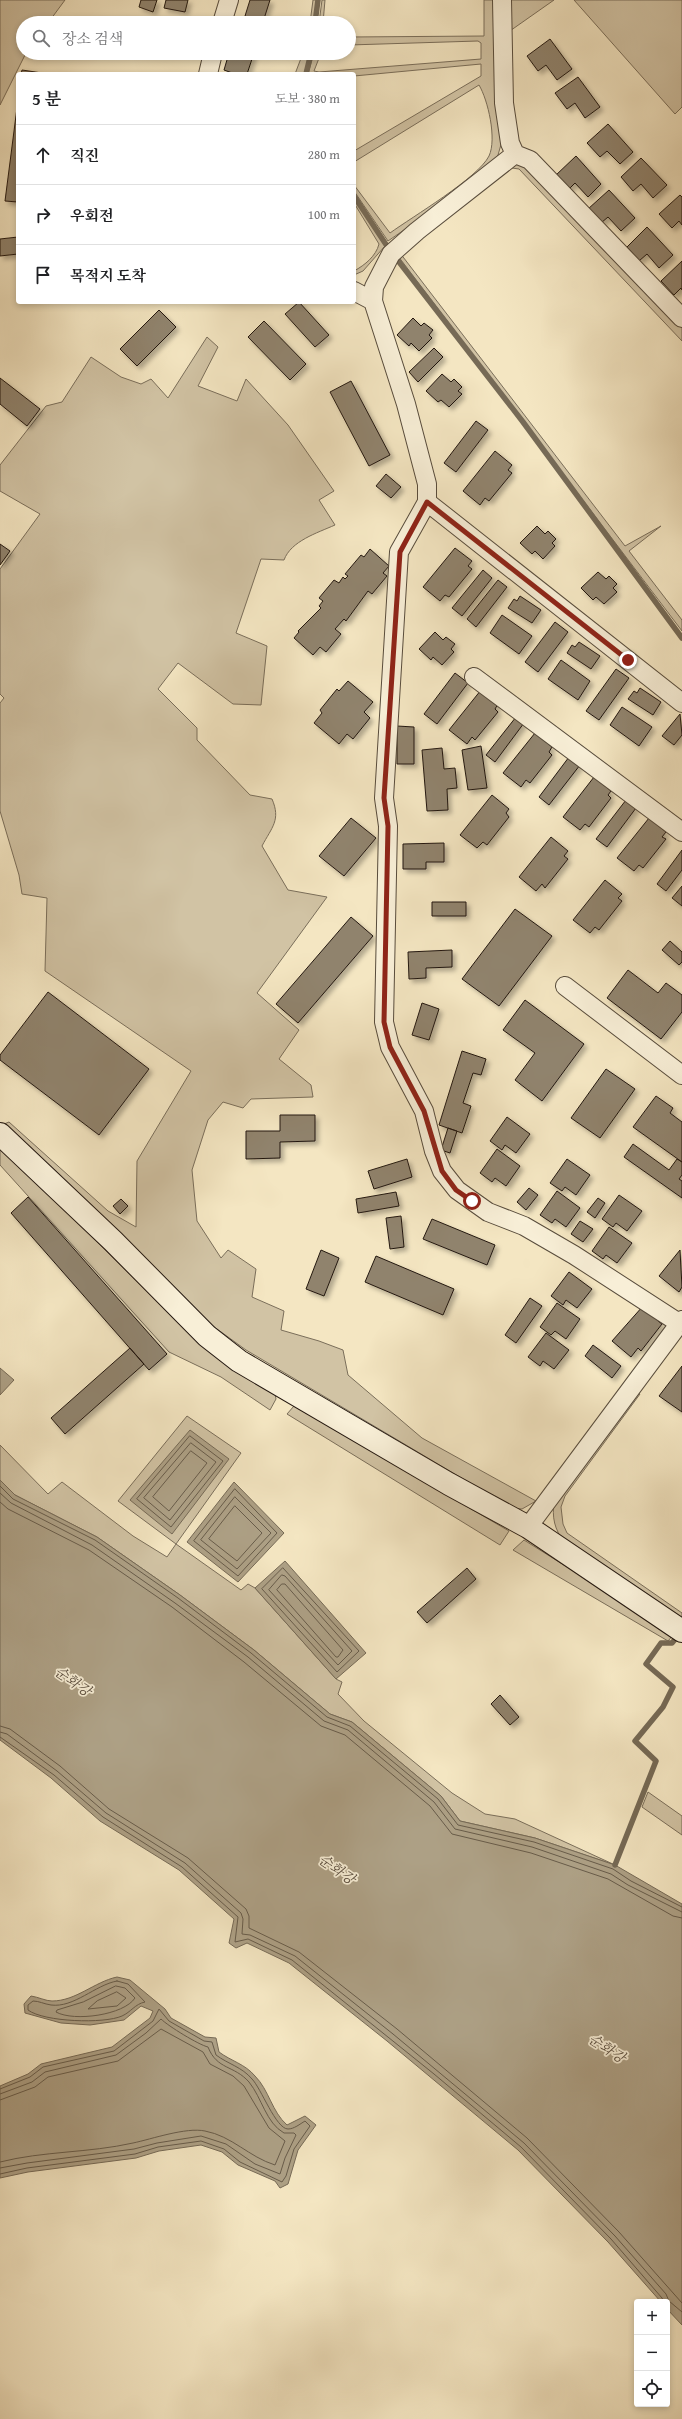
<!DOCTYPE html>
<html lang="ko">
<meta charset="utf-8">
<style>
:root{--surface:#fff;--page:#f6f6f6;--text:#202124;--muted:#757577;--line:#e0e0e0}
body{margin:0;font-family:"Gentium Book Plus","Noto Serif KR",serif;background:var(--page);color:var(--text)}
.controls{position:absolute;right:12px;bottom:12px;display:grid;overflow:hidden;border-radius:4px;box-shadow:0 2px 6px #0003}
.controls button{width:36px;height:36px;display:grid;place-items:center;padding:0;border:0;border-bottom:1px solid var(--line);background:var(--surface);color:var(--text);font:20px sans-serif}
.stop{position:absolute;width:12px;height:12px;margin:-9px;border:3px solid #8f2418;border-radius:50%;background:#fff}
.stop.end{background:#8f2418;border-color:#fff;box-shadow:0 1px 4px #0008}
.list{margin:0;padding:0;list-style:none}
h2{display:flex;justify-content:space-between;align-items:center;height:52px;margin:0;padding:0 16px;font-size:17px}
h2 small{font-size:13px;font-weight:400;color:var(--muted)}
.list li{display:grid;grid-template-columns:26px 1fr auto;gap:12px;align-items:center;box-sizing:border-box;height:60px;padding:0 16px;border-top:1px solid var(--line)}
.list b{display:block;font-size:15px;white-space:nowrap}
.list em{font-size:13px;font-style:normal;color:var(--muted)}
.icon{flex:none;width:22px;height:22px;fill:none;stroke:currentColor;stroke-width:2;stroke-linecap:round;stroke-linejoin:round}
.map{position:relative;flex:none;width:682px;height:2419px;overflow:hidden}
.search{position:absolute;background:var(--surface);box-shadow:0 2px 6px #0003;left:16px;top:16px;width:340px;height:44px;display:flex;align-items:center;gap:10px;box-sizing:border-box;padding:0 14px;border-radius:22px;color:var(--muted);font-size:15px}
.panel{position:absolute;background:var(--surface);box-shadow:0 2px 6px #0003;left:16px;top:72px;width:340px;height:232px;border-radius:4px}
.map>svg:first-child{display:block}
.green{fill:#d1c3a4;stroke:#7a6e5a}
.water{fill:#ada085;stroke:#766a56}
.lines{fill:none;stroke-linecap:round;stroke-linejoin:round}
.shore{stroke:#685c4a;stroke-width:1}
.stream{stroke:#766a56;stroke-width:5.5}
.building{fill:#90836d;stroke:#241810;filter:url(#shadow)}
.street-casing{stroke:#584c3c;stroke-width:20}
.secondary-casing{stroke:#241810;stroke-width:24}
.street{stroke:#f8efd7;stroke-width:18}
.secondary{stroke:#f8efd7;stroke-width:22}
.route{stroke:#8f2418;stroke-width:5}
.labels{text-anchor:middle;stroke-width:3.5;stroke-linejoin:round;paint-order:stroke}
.water-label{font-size:14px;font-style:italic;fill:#5b4e3f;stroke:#f8efd7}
</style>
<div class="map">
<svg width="682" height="2419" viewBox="0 0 682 2419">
<defs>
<filter id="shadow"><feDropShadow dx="3.5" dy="3.5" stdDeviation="2" flood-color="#0004"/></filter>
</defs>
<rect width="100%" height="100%" fill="#f4e6c2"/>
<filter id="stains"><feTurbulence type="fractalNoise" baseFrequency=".005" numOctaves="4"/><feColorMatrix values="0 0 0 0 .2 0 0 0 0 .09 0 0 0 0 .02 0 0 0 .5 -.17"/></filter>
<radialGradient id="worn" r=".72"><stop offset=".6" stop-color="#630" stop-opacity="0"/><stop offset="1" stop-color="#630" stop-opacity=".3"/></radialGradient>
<path class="green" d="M0,0h65l-17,23h-25v30h3l-26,52z
M313,0h4l-3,23h-4z
M322,0h3l-2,23h-4z
M484,0h12l6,141 -4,14 -6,9 -43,35 -61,42 -34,-50v-6l36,48c22,-16 88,-55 99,-77 8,-17 -1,-56 -10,-71l-125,77v-11l127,-75v-12l-127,12v-2h-46l6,-21h7l-7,18 5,1 162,-13v-16l-3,-2 -129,4v-8l135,-1z
M506,0h48l-47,33z
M574,0h108v107l-7,7z
M303,53h7l-6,21h-9z
M512,163l15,4 155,158v16l-163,-172 -7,-1 -112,85 225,293 36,-20 -32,25 53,69v11l-287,-379z
M354,198l31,48 -22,25 -9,4v-4c11,-6 22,-15 25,-27l-25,-41z
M207,337l11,10 -20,39 39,15 9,-22 42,46 46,66 -15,9 16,25c-18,8 -44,16 -51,35l-23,-1 -25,74 31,13 -6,59 -28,-1 -55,-41 -20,26 39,39v12l53,55 22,4c9,21 0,28 -10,47l26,44 39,7 -70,96 42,37 -20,29 32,26 2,12 -62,2 -8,9 -20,-6 -15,18 -16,50 5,51 24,37 7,-8 28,19 -4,28 32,14 -3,19 38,11 24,9 5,25 74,63 114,63 -14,8 -10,-1 -266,-158 -40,-29 -202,-197 5,-2 99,89 28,16 1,-66 54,-90 -146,-100 2,-73 -25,-4 -3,-19 -19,-64v-108l4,-5 -4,-4v-125l40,-55 -40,-23v-26l46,-59 16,-4 29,-45 30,20 20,7 10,-5 17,19z
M0,1146l193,191 82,57 1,5 -6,11 -49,-33 -52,-25 -169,-187z
M635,1391l5,3 -75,102 -4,11 2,17 4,9 115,80v9l-117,-79c-11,-14 -13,-25 -11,-43z
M294,1406l215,125 -9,14 -213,-131z
M187,1416l54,37 -65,91 65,46 7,-6 7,4 81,91 6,3 -4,12 26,27 88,72 33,21 30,5 100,46 -80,-27 -75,-17 -19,-25 -89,-74 -22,-8 -76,-64 -74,-55 -83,-58 -82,-42 -15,-15v-35l48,49 14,-12 71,54 34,21 9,-13 -58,-43z
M524,1540l150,94 -6,7 -155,-91z
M648,1792l34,24v19l-40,-28z"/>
<path class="water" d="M0,1368l14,12 -14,15z
M190,1430l39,29 -57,75 -42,-34z
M0,1480l15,15 82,42 83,58 74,55 76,64 22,8 89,74 19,25 75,17 80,27 67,39v421l-15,-16v-7h-6l-53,-60 -90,-92 -131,-109 -98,-78 -42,-20 -11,5 -7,-5 5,-24 -55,-49 -79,-49 -49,-43 -51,-38z
M234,1482l50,51 -46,49 -51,-40z
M285,1561l81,92 -30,26 -81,-91z
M117,1977l13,3 35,29 6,9 34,19 11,1 3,14c12,9 26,12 36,24 14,14 17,36 32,49l18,-9 11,9 -18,25 -10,34 -8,4 -5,-7 -37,-16 -16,-13 -21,-7 -42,6 -23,7 -108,14 -28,6v-92l28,-12 13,-10 71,-17 38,-29 3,-7 -12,-5 -17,14 -34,5 -29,-2 -36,-10 -1,-9 7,-8c7,1 15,5 21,5 24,0 42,-19 65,-24z"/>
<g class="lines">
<path class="shore" d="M190,1436l33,25 -52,66 -34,-28z
M191,1443l25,19 -46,58 -26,-22z
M191,1451l16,12 -38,48 -16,-14z
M0,1486l13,13 82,41 83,58 73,55 76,64 23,9 88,73 20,26 76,17 79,27 18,12 51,26
M235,1489l42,44 -39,43 -44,-35z
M0,1493l11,10 81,42 83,58 73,54 76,64 24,9 86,72 21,27 77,18 79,27 17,11 54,27
M235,1497l36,36 -34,36 -36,-29z
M0,1502l8,7 81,41 83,57 72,55 77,64 24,9 85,71 22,28 79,19 77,26 65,37 9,2
M235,1506l27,27 -25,28 -28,-22z
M283,1568l76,83 -22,21 -75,-83z
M282,1575l3,1 67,75 -14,14 -69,-75z
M282,1584h3l58,66 -5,7h-2l-59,-67z
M0,1726l10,3 50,37 49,43 79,49 58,51 3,7v12l50,24 98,77 130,109 92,94 63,71
M0,1732l7,2 50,37 49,42 79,50 56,50 2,6 -1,15 8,1 45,21 98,78 131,109 91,93 51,58 3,7 13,11
M0,1737l54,38 49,42 79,50 56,50 -3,25 13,-3 44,21 142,114 87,73 90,92 51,59 2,4
M117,1981l11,3 17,18c-10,2 -14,10 -23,14 -18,8 -78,6 -94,-6v-5l5,-4c6,0 11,3 18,4 23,3 44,-20 66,-24z
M116,1986l9,2 10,10c-11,17 -61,24 -79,14l1,-2 26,-8z
M117,1992l9,6 -9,8 -29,3 9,-8z
M0,2089l30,-12 13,-10 71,-16 39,-30 6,-12 10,12 35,20 8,1 4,13c12,9 26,12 36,24 9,9 24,50 36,50 6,0 12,-5 17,-8l5,5 -16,23 -8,27 -4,6 -42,-20 -16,-13 -23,-8 -43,6 -23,7 -108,14 -27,6
M0,2094l32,-12 13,-10 71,-17 30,-22 15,-14c7,7 38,26 47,28 9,23 26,18 41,35 13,16 17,41 35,51h10l2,2 -11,23 -5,16 -25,-10 -29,-20 -25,-8 -44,7 -23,6 -107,14 -27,5
M0,2100l35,-13 13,-10 70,-16 43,-32 42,23 7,12 23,12 11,10 25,42 16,13 -10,24c-26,-8 -43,-29 -70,-34 -19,-4 -53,8 -72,12 -44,10 -90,8 -133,19"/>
<path class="stream" d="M315,23l3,-23
M306,74l5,-21
M354,196l33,50
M396,258l127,164 159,216
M615,1865l41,-104 -21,-20 28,-34 10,-20 -27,-23 15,-21h11l5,-6"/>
</g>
<path class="building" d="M141,0h16l-4,12 -14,-5z
M166,0h22l-3,12 -21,-4z
M250,0h20l-7,22 -18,-6z
M550,39l22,30 -15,11 -11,-15 -8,6 -11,-15z
M229,53h25l-7,21h-12l-11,-4z
M22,70l20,3v1h-21z
M578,77l22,30 -15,11 -10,-15 -8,6 -12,-16z
M18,100v102l-13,-1z
M608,124l25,28 -13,12 -13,-13 -7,6 -13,-14z
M576,156l25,28 -13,13 -13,-14 -7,7 -13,-14z
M641,158l26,27 -14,13 -12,-14 -8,7 -12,-14z
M609,190l26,28 -14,13 -13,-14 -7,6 -13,-14z
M680,195l2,2v28l-3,-4 -7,7 -13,-14z
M647,227l26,28 -14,13 -12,-14 -8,7 -12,-14z
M18,237v17l-18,2v-17z
M682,261v29l-1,-2 -7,7 -13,-14z
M299,302l30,33 -14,12 -30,-33z
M159,310l17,17 -39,39 -17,-17z
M413,318l8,8 3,-3 9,7 -4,5 3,3 -13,13 -8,-8 -2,3 -12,-11z
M264,321l42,43 -16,16 -42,-43z
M434,348l9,9 -25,25 -9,-10z
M442,374l9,8 3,-3 8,8 -4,4 4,3 -13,13 -8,-7 -3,2 -12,-11z
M0,378l40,31 -13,17 -27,-22z
M351,381l39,74 -21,11 -39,-74z
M476,421l12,9 -32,42 -12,-9z
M495,451l17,14 -4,5 4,3 -23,28 -4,-3 -5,7 -17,-14z
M386,474l15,13 -10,11 -15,-12z
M537,526l8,8 3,-3 8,8 -4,4 3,3 -12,13 -8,-8 -3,3 -12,-11z
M0,544l10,7 -10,14z
M455,548l17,13 -4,5 4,3 -23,28 -4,-2 -5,6 -17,-14z
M370,549l19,17 -6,7 4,3 -15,18 -4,-3 -22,30 -2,-2 -9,10 6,5 -15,18 -6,-5 -7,8 -19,-17 5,-6 -1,-1 23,-23 -2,-2 4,-5 -4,-3 15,-18 5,3 4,-6 2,2 3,-3 -3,-2 16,-19 3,2z
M483,570l9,8 -30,38 -10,-8z
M598,572l8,7 3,-3 8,8 -4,4 4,4 -13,12 -8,-7 -3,3 -12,-12z
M498,580l9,7 -31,40 -9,-8z
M520,596l21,14 -9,13 -24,-15 6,-9 3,2z
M502,615l30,21 -13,18 -29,-21z
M555,622l13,10 -30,40 -13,-10z
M435,632l8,8 3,-3 9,7 -4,5 3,3 -12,13 -9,-8 -2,3 -12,-11z
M579,642l21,14 -9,13 -24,-16 5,-8 3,2z
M561,660l29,21 -12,19 -30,-21z
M616,669l13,9 -30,42 -13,-9z
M455,673l13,10 -31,41 -13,-10z
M348,681l25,21 -9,10 6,6 -17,21 -6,-5 -8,10 -25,-21 8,-10 -2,-3 17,-21 2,2z
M640,688l21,14 -8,13 -25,-16 6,-8 3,2z
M481,690l17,14 -3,5 3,3 -23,28 -3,-3 -5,7 -18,-14z
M622,707l30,20 -13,19 -29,-21z
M680,714l2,21 -8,10 -12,-9z
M516,717l8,6 -29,39 -9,-7z
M397,726l17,1v37h-17z
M535,733l17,14 -3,5 3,3 -22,28 -4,-3 -5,7 -18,-14z
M481,746l6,42 -19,2 -6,-40z
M442,748l2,21 11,-1 2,20 -10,1 1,21 -21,1 -5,-61z
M569,757l11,8 -31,40 -10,-8z
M594,777l17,14 -3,4 3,3 -22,29 -4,-3 -5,6 -17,-13z
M492,795l17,14 -3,4 3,4 -22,28 -4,-3 -6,6 -17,-13z
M626,800l10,8 -29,39 -11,-8z
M351,818l25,20 -32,38 -25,-20z
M649,818l17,14 -4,5 4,2 -23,29 -4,-3 -5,6 -17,-13z
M551,837l17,14 -4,5 4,3 -23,29 -3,-4 -6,7 -17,-14z
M444,843v19h-18v7h-23v-25z
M682,850v20l-16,21 -9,-7z
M605,880l17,14 -4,4 4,3 -23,29 -4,-3 -5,6 -17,-13z
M682,886v20l-10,-8z
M432,902h34v14h-34z
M515,909l37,27 -53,70 -37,-27z
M351,917l22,19 -75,87 -22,-19z
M670,941l12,11v10l-3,3 -17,-15z
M452,950v17l-26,1v10l-17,1 -1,-27z
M628,970l30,23 8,-10 16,12v17l-21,27 -54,-41z
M48,992l101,77 -50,66 -99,-75v-5z
M525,1000l59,44 -42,57 -27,-21 20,-27 -32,-23z
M422,1003l17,6 -10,31 -17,-5z
M462,1051l24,8 -5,16 -8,-2 -10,30 8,3 -9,27 -23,-8z
M606,1069l29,20 -35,49 -29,-20z
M656,1096l17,12 -3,5 12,9v40l-49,-35z
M280,1115h35v26l-35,1v16l-34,1v-28h34z
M507,1117l23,17 -14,19 -11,-8 -3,5 -12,-9z
M448,1128l9,3 -7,22 -9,-3z
M633,1144l36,26 8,-11 5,3v13l-3,4 3,2v17l-58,-41z
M497,1149l23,17 -14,20 -11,-8 -3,4 -12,-9z
M407,1159l5,18 -38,12 -6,-18z
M567,1159l23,16 -14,20 -11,-8 -3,4 -12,-8z
M529,1188l9,7 -12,15 -9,-8z
M557,1191l23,17 -14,19 -11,-8 -3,4 -12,-8z
M396,1192l3,14 -41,7 -2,-14z
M619,1195l23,16 -15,20 -11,-8 -3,4 -11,-8z
M28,1197l139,157 -18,16 -138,-157z
M598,1198l7,5 -10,15 -8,-6z
M121,1199l7,7 -8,8 -7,-8z
M401,1216l3,31 -14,2 -4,-31z
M432,1219l63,26 -8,20 -64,-26z
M580,1221l13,8 -10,13 -12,-8z
M609,1227l23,16 -15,20 -11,-8 -3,4 -11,-8z
M321,1250l18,8 -15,38 -18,-7z
M680,1250l2,37 -3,5 -20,-16z
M376,1256l78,33 -11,26 -78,-33z
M569,1272l23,17 -15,19 -11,-8 -3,5 -12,-9z
M530,1298l12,8 -26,37 -11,-8z
M557,1303l23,16 -14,20 -11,-8 -4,4 -11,-8z
M643,1306l17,13 -2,2 4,3 -21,27 -3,-3 -7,9 -19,-16z
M546,1333l23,17 -15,19 -11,-8 -3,5 -12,-9z
M593,1345l28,21 -9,12 -27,-22z
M130,1348l14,16 -79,70 -14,-16z
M682,1366v46l-23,-16z
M467,1568l9,11 -49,44 -10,-11z
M500,1695l19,22 -9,8 -19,-21z"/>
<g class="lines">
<defs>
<path id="street" d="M502,0l2,103 6,40 5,11 15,6 152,158
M222,23l7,-23
M208,74l5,-21
M515,154l-98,77 -26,23 -17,33 -1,14 33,103 21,80v18l-28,50 -15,246 4,28 -4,196 6,25 34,64 10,40 8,20 15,19 31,22 36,14 50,29 105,68
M354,291l19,10
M427,502l255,201
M474,677l208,155
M565,986l117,89
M528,1527l154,-207"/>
<path id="secondary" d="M0,1134l113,107 94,95 32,25 210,123 79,43 154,104"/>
</defs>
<use href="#street" class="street-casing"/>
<use href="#secondary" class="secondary-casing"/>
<use href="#street" class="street"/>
<use href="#secondary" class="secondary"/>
</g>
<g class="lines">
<path class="route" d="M472,1201l-16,-11 -14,-19 -18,-60 -34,-64 -6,-25 4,-196 -4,-28 16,-246 27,-50 201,158"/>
</g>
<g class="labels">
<g class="water-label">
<text transform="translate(73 1681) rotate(35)" y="5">순화강</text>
<text transform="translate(337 1869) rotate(35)" y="5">순화강</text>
<text transform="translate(607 2048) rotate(33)" y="5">순화강</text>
</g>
</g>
<rect width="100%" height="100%" filter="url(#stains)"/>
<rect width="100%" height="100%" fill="url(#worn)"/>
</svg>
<div class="controls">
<button>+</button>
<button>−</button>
<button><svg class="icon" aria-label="locate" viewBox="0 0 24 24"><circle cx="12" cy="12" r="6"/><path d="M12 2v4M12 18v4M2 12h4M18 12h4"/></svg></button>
</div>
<div class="stop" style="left:472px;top:1201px"></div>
<div class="stop end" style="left:628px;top:660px"></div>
<div class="search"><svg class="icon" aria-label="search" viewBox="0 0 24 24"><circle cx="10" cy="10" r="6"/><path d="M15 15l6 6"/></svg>장소 검색</div>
<section class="panel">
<h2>5 분<small>도보 · 380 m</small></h2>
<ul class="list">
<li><svg class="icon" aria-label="ahead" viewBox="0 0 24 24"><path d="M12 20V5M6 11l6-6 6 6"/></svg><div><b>직진</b></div><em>280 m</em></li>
<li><svg class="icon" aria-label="right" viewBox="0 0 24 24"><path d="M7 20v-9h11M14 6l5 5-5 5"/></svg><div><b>우회전</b></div><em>100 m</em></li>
<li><svg class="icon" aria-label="arrive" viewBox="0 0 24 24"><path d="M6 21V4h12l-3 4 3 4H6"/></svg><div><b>목적지 도착</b></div></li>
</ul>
</section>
</div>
